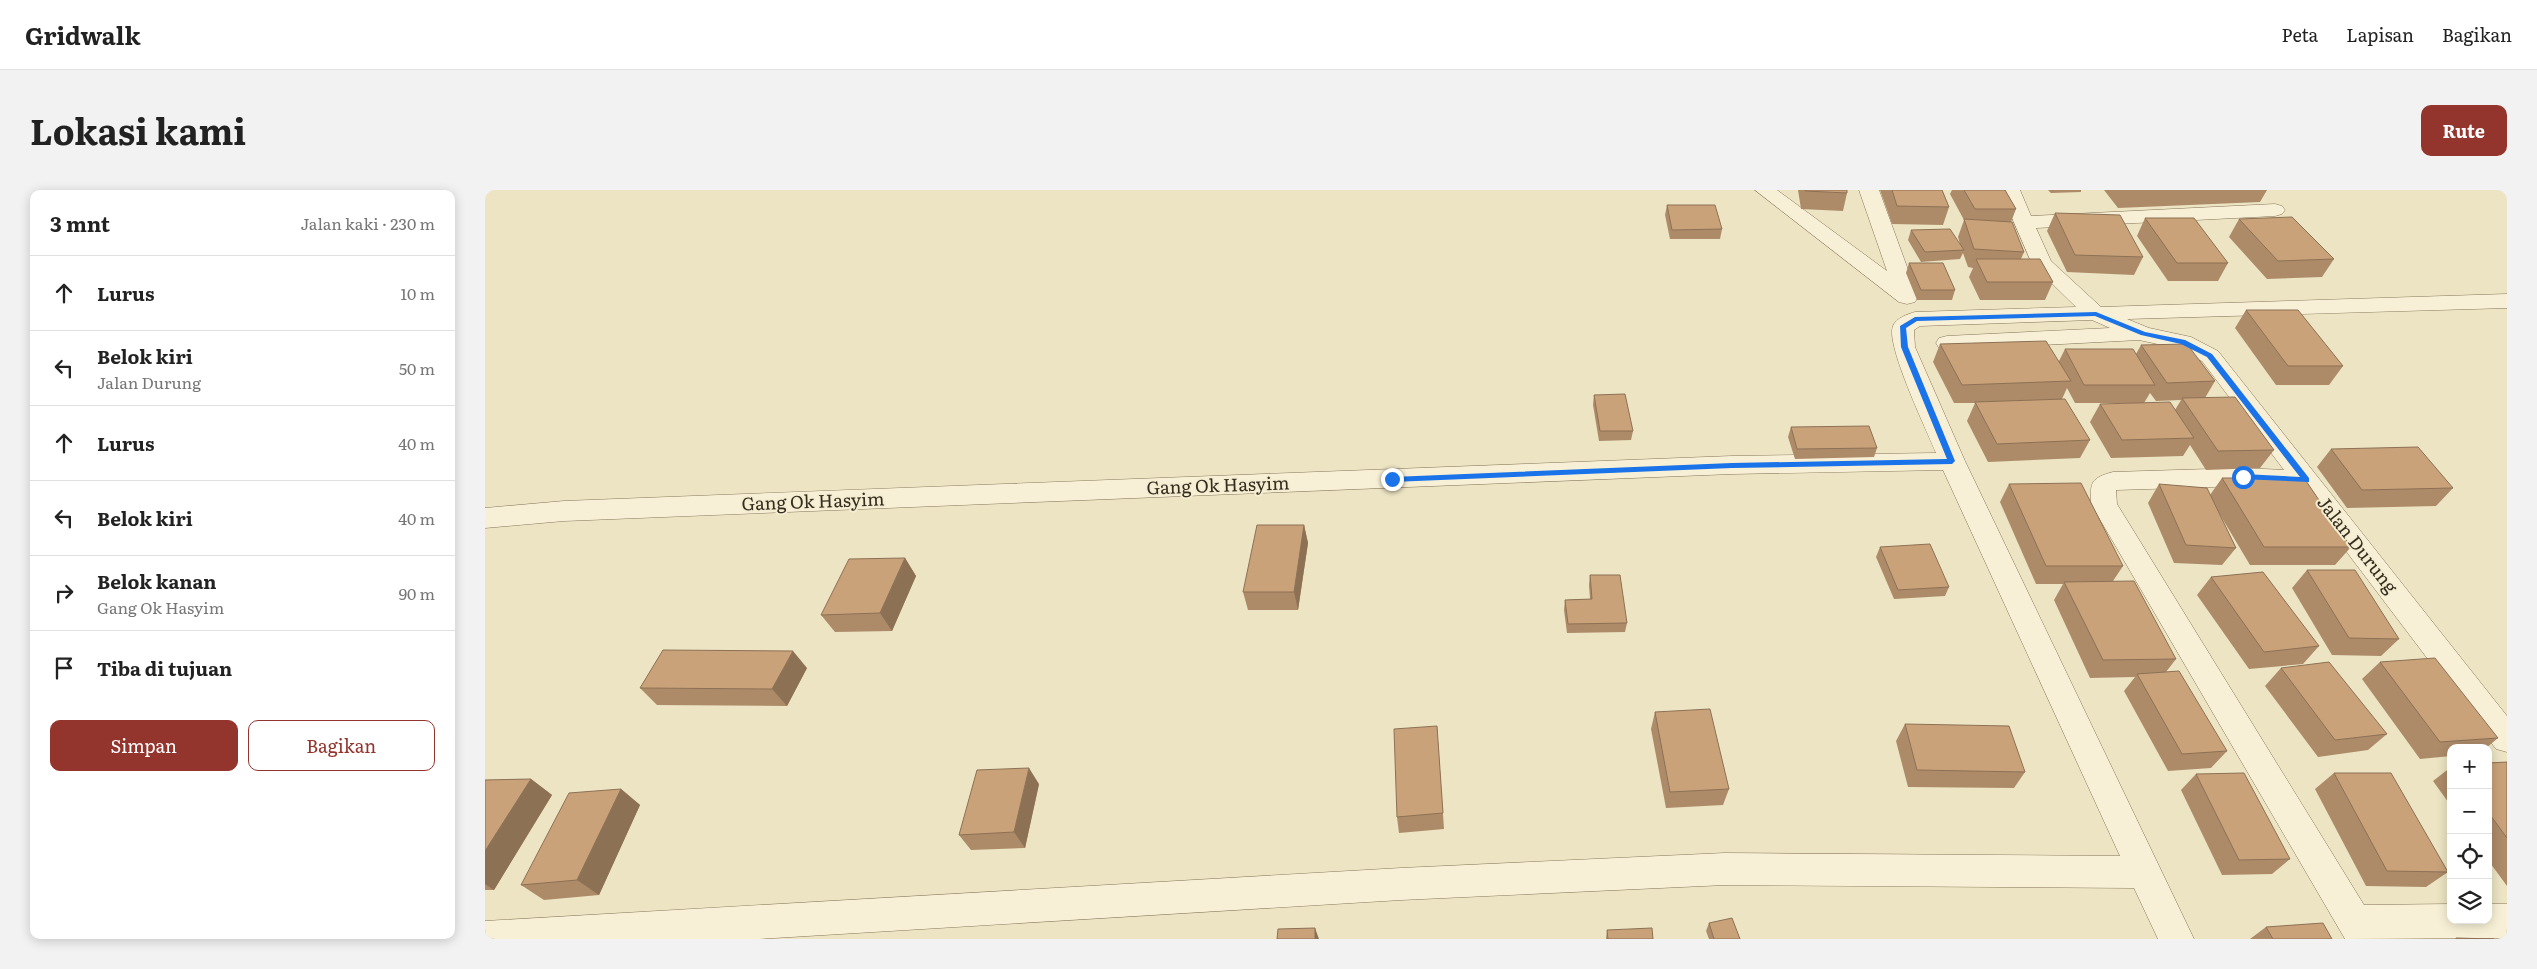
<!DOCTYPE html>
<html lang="id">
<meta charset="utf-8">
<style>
:root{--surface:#fff;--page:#f2f2f2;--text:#222;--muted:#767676;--line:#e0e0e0;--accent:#93342d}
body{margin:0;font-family:Literata,serif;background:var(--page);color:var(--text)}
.controls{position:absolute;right:15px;bottom:15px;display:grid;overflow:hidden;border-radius:10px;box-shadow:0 2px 12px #0003}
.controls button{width:45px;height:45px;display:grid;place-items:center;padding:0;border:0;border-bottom:1px solid var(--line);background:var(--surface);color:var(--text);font:25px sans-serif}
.stop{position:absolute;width:15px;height:15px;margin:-11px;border:4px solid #1a73e8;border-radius:50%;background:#fff}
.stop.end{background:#1a73e8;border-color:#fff;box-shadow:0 1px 5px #0008}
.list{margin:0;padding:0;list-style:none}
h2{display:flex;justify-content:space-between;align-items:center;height:65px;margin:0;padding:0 20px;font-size:21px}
h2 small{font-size:16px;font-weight:400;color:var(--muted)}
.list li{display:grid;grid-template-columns:32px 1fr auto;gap:15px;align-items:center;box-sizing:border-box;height:75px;padding:0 20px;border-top:1px solid var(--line)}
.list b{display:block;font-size:19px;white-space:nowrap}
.list p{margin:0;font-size:16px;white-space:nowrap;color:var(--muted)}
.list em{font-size:16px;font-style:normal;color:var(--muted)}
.actions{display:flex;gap:10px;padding:15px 20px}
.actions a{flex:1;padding:11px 0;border:1px solid var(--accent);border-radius:10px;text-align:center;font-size:18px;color:var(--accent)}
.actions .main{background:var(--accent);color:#fff}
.icon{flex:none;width:28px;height:28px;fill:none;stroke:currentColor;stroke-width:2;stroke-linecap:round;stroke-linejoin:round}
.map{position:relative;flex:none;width:2022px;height:749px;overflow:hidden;border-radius:10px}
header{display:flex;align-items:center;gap:30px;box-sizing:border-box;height:70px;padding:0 25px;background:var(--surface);border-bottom:1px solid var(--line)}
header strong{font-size:24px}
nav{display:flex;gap:28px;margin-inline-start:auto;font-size:18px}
.intro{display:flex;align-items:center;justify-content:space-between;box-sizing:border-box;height:120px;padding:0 30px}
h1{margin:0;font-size:35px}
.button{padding:12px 22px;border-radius:10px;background:var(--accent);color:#fff;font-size:18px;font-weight:700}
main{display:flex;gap:30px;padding:0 30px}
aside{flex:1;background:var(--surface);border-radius:10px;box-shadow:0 2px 12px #0003}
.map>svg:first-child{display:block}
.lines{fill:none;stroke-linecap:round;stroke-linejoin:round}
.minor-casing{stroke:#86755a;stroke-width:1}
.minor{fill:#f8f0d6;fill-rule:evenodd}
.wall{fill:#ad8b69}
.shaded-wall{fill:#8d7155}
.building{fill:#c9a27a;stroke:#8d7155}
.route{fill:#1a73e8}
.labels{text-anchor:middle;stroke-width:4;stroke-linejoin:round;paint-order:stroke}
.street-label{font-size:18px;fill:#362c1e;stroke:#f4edd2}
</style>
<header>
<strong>Gridwalk</strong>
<nav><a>Peta</a><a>Lapisan</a><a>Bagikan</a></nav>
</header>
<div class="intro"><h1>Lokasi kami</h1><a class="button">Rute</a></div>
<main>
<aside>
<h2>3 mnt<small>Jalan kaki · 230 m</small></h2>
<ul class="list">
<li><svg class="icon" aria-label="ahead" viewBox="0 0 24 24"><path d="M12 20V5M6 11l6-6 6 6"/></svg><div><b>Lurus</b></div><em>10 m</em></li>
<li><svg class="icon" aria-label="left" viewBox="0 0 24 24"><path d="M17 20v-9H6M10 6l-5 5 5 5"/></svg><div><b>Belok kiri</b><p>Jalan Durung</p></div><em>50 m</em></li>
<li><svg class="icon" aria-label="ahead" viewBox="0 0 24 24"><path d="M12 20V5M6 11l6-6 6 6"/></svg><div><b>Lurus</b></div><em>40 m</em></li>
<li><svg class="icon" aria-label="left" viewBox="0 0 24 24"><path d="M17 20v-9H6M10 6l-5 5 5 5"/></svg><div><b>Belok kiri</b></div><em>40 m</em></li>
<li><svg class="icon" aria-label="right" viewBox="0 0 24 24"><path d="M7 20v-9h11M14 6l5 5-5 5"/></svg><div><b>Belok kanan</b><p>Gang Ok Hasyim</p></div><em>90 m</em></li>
<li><svg class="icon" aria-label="arrive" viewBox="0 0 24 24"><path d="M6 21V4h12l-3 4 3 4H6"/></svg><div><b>Tiba di tujuan</b></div></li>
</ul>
<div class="actions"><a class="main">Simpan</a><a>Bagikan</a></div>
</aside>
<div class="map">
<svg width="2022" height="749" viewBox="0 0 2022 749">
<rect width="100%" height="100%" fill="#ece4c3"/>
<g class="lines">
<defs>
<path id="minor" d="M1270,0h22l110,81 -28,-81h20l39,107 -3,5 -8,2 -8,-2z
M1515,0h20l11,26 244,-12 7,2 3,4 -3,4 -7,2 -239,12 15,33 50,46 406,-13v14l-380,11 22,9 42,9 27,14 289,365v36l-11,-3 -197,-260 -56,-3 -127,4 1,14 247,401 87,-1v16h37v-16h19v34l-162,1 -254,-435c-1,-22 0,-26 22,-32l130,-4 41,2 -82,-109 -26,-13 -37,-8 -192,10 -8,-2 -3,-5 3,-5 8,-2 163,-8 -18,-8 -172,6 -6,4 1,17 50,114 229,478h-36l-24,-51 -409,-3 -324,15 -643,39h-273v-18l916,-53 324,-15 395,3 -177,-386 -211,4 -1168,47 -79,7v-20l79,-7 1168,-45 204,-3c-9,-22 -51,-109 -43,-127 3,-8 15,-12 22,-14l161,-5 -44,-43z"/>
</defs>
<use href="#minor" class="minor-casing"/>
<use href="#minor" class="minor"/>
</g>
<path class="wall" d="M1313,0h49v3l-4,18 -42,-2z
M1395,0h62l7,17 -6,18 -51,-1z
M1467,0h53l11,19 -5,13 13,30 -3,7 32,23 -8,18h-65l-11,-23 4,-9 -5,-1 -5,-14 -3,6 -39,3 -13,-22 3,-10 49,14 -2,-7 6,-17 -14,-26z
M1563,0h33v2l-30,1z
M1619,0h163l-7,12 -142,6z
M1182,15l55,24 -2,10h-50l-5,-24z
M1570,23l88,44 -9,18 -67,-3 -20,-41z
M1660,28l83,45 -10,18h-50l-31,-45z
M1754,29l95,40 -12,18 -55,2 -38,-42z
M1424,73l46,27 -3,10h-35l-11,-27z
M1761,120l97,56 -14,19h-53l-41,-57z
M1455,154l119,17 6,-12 71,5 5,-9 74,36 -10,17 69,52 -14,18 -54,2 -16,-25 -7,11 -72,2 -21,-36 10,-18 75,6 6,-10 -25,1 -6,-8 -6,10h-69l-8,-15 -5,11 28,41 -10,18 -92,4 -21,-41 8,-18h-21l-21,-41z
M1109,205l39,36 -2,9 -32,1 -6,-36z
M1306,237l86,21 -3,9 -79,2 -7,-22z
M1846,259l122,39 -17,18 -89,2 -30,-41z
M1737,288l129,69 -16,18h-85l-31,-52 17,35 -14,17 -48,-2 -26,-60 11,-19 51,11z
M1524,294l114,82 -10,15 63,78 -10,13 61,79 -16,17 -43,3 -44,-80 11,-14 -45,1 -36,-78 9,-16h-27l-36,-82z
M819,335l4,18 -10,67h-50l-5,-18z
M1395,357l69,40 -4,9 -51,3 -18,-42z
M420,368l11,18 -24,55 -57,1 -14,-17z
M1822,380l92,69 -18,17 -49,-1 -40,-67z
M1105,385l37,48 -2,9 -58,1 -3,-23 1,-10 25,-1 -1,-14z
M1726,387l108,69 -16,18 -54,5 -52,-74z
M1895,472l118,76 -12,10h-35v8l-31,3 -58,-80z
M322,478l-20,38 -130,-1 -17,-17z
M1796,478l106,66 -19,16 -50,7 -53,-71z
M1170,522l74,77 -6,16 -57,3 -15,-79z
M1420,534l120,48 -11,16 -106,-1 -12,-46z
M952,536l7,103 -45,4 -2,-16z
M2022,572v124l-19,-26v-97z
M1966,577v39l-18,-25z
M1849,583l114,99 -22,15 -60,-1 -51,-97z
M1711,584l94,85 -18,15 -50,1 -41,-85z
M46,589l21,16 -58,95h-9v-110z
M554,594l-14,64 -54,2 -12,-15z
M136,599l19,16 -41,90 -55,5 -23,-15z
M1224,733l31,16h-31l-3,-8z
M1781,737l66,12h-82z
M1122,740l46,9h-47z"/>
<path class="shaded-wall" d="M819,335l4,18 -10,67 -4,-18z
M420,368l11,18 -24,55 -12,-18z
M308,461l14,17 -20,38 -15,-17z
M544,578l10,16 -14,64 -11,-16z
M46,589l21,16 -58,95 -9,-6v-33z
M136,599l19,16 -41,90 -22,-15z
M830,738l4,11h-4z"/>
<path class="building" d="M1320,0h42v3l-42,-2z
M1407,0h50l7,17 -52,-1z
M1479,0h41l11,19h-41z
M1182,15h48l7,24 -50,1z
M1570,23l65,2 23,42 -68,-2z
M1807,27l42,42 -56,2 -39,-42z
M1660,28h49l34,45h-51z
M1479,29l48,3 12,30 -50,-3z
M1465,39l14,21 -39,2 -14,-22z
M1491,69h64l13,23h-66z
M1424,73h34l12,27h-34z
M1761,120h52l45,56h-55z
M1561,151l25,40 -109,4 -22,-41z
M1702,154l28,37 -48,2 -26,-38z
M1580,159h68l22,36h-71z
M1140,204l8,37h-33l-6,-36z
M1750,207l39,53 -56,1 -36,-53z
M1580,209l25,41 -93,4 -22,-42z
M1685,212l24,36 -72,2 -22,-36z
M1384,236l8,22 -80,1 -6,-22z
M1933,257l35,41 -91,2 -31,-41z
M1737,288h82l47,69h-87z
M1596,293l42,83h-77l-37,-82z
M1674,294l48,4 29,60 -50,-3z
M772,335h47l-10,67h-51z
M1445,354l19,43 -51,3 -18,-43z
M420,368l-25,55 -59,2 28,-56z
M1822,380h48l44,69 -50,-1z
M1778,382l56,74 -55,6 -53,-75z
M1105,385h30l7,48 -59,1 -3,-24 27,-1z
M1649,391l42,78 -73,1 -39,-78z
M178,460l130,1 -21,38 -132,-1z
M1950,468l63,80 -58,4 -60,-80z
M1844,472l58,72 -52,6 -54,-72z
M1694,481l48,80 -45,3 -45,-80z
M1225,519l19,80 -59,3 -15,-80z
M1420,534l104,2 16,46 -108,-2z
M952,536l6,87 -46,4 -3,-88z
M2022,572v76l-19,-26v-49z
M544,578l-15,64 -55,3 18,-65z
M1759,583l46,86 -51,1 -43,-86z
M1849,583h57l57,99 -61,-1z
M46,589l-46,72v-71z
M136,599l-44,91 -56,5 48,-92z
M1247,728l8,21h-26l-5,-16z
M1838,733l9,16h-59l-7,-12z
M830,738v11h-38l1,-10z
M1167,738l1,11h-45l-1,-9z
M1971,748l38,1h-38z"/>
<path class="route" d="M1611,122l49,20 40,8 27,14 97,124v4l-69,-3 -1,-2 4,-3 57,3 -93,-120 -26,-13 -40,-9 -46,-19 -178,5 -11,7 2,19 47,114 -3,3 -220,4 -340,14 -3,-3 3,-2 340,-14 215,-4 -46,-112 -1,-21 15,-9z"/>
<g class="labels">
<g class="street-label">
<text transform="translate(733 296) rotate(-2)" y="6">Gang Ok Hasyim</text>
<text transform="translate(328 312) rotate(-2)" y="6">Gang Ok Hasyim</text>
<text transform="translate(1872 355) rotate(52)" y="6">Jalan Durung</text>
</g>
</g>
</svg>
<div class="controls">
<button>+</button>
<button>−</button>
<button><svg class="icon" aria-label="locate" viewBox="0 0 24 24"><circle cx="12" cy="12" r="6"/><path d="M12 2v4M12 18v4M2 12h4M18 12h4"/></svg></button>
<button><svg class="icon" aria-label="layers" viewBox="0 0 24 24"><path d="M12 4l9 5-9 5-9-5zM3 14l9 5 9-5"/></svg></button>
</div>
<div class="stop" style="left:1758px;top:287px"></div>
<div class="stop end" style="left:907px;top:289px"></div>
</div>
</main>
